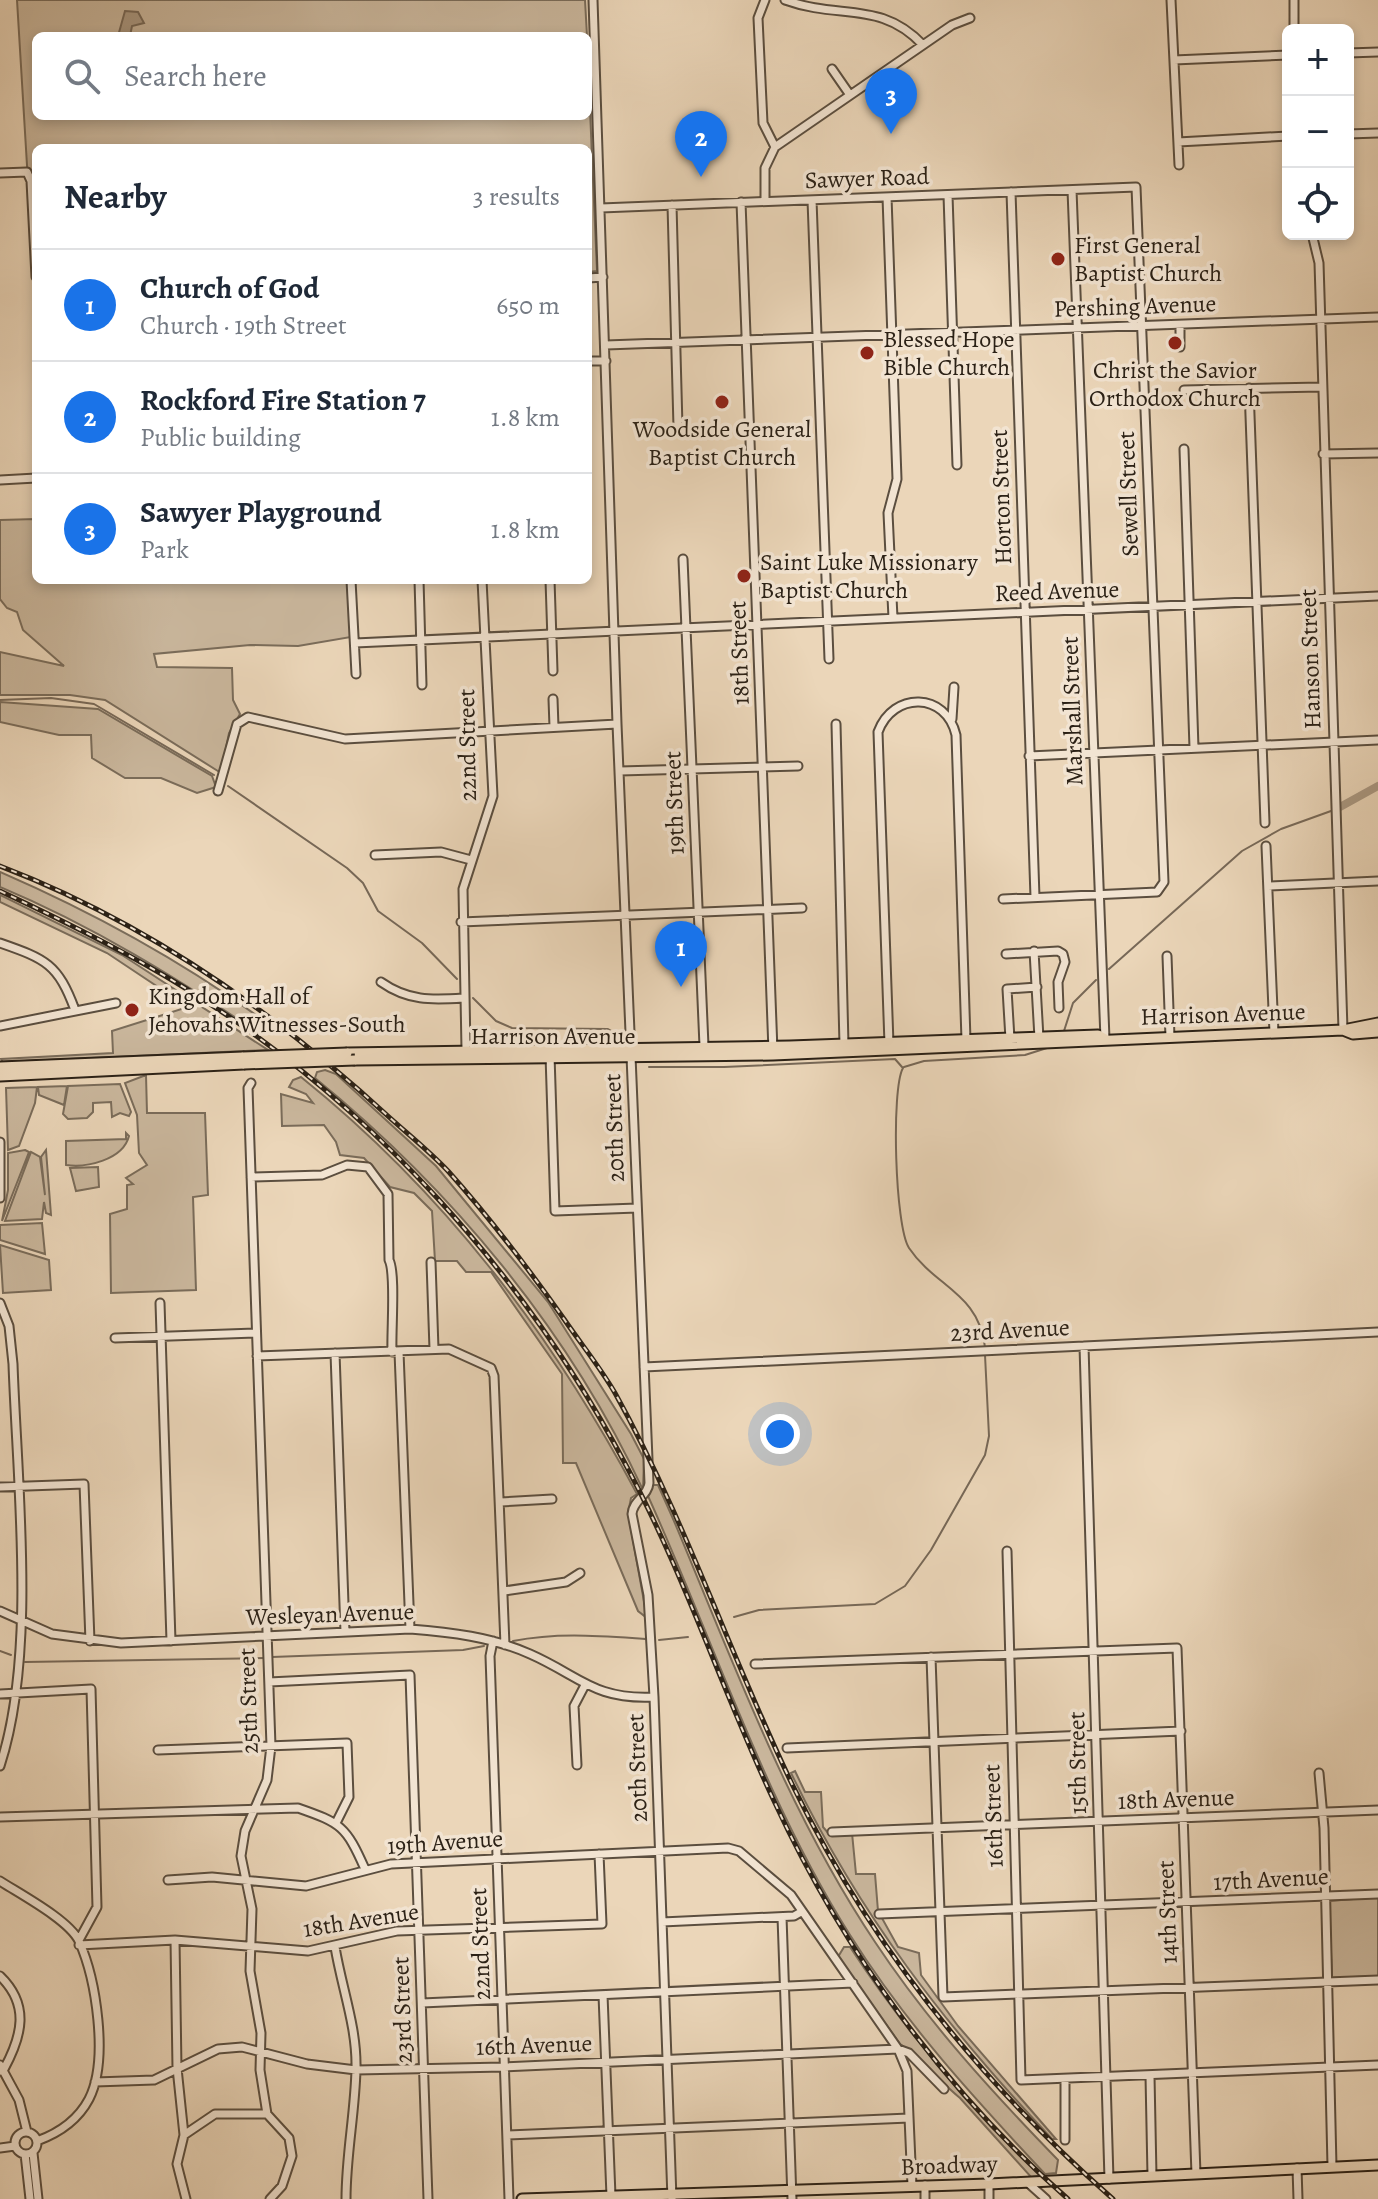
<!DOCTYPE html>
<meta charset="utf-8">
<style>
:root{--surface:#fff;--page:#f6f6f7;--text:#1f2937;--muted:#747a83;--line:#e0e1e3;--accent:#1a73e8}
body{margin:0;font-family:Alegreya,serif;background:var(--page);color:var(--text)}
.controls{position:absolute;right:24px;top:24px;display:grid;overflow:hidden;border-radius:12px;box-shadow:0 4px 12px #0003}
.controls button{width:72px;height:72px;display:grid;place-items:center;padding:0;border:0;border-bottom:2px solid var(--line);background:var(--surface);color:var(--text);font:40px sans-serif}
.you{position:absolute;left:780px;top:1434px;width:28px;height:28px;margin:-20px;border:6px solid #fff;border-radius:50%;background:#1a73e8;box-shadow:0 0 0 12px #1a73e833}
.badge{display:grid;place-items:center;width:52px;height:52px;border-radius:50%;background:var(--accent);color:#fff;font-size:26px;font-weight:700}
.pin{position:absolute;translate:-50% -66px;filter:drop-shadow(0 2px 4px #0008)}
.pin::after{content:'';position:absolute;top:42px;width:28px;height:24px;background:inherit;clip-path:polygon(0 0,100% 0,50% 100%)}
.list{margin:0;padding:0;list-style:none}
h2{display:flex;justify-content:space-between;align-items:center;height:104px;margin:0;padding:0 32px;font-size:34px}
h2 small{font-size:26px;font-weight:400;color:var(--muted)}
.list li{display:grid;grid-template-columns:52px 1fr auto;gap:24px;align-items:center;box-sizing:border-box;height:112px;padding:0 32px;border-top:2px solid var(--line)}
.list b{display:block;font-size:30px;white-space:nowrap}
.list p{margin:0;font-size:26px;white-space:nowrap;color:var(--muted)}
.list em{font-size:26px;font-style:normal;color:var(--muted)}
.icon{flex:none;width:44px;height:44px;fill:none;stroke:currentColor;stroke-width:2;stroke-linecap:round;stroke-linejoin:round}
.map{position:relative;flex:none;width:1378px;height:2199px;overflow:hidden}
.search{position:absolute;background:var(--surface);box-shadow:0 4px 12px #0003;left:32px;top:32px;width:560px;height:88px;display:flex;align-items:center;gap:20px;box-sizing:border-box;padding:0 28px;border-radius:12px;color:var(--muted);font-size:30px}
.panel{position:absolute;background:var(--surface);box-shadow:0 4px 12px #0003;left:32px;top:144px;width:560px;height:440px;border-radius:12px}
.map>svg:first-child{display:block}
.green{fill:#cab79d;stroke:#7a6c5a;stroke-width:2}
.water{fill:#aa9882;stroke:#776857;stroke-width:2}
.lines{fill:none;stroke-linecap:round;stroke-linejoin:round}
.stream{stroke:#776857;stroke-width:2}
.river{stroke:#aa9882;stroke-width:8}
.minor-casing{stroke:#5b4e3f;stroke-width:11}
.major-casing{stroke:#2b2116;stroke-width:13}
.minor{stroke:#f2e4d2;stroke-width:7}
.major{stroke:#ebd6b9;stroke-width:9}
.rail-casing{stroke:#2b2116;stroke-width:5}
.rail{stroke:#f2e4d2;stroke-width:2;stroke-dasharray:6;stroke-linecap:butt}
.major-bridge-casing{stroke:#2b2116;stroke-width:13;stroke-linecap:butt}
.major-bridge{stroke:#ebd6b9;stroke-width:9}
.poi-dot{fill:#8f2418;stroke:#f2e4d2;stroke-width:3}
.labels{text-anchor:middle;stroke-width:7;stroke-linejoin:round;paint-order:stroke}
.street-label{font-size:24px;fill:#2b2116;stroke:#f2e4d2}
.poi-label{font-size:24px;fill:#2b2116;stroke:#f2e4d2;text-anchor:start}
</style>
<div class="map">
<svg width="1378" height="2199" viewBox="0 0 1378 2199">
<rect width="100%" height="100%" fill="#ebd6b9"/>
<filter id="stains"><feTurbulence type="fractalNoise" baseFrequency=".0025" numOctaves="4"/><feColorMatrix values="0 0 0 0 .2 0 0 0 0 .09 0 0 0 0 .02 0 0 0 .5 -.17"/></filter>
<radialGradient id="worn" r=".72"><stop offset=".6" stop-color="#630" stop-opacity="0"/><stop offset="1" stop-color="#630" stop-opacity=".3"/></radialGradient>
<path class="green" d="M17,0h568l2,36h-551v80h552v-52l9,207 -9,1v-124h-552v166z
M36,519v61h311l4,57 -53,9 -48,-1 -96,9 3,13 75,1 1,32 7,14 -11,19 -8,40 -116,-73 -35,-5h-70v-43l64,14 -41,-36 -6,-18 -10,-4 -7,-9v-79z
M0,702l98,7 114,67 4,11 -19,6 -36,-15h-36l-33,-20 -1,-23h-32l-59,-13z
M0,872c99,43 191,94 278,159l-18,3c-83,-56 -167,-108 -260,-147z
M0,895l122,60 146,95 -265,12 -2,-3 112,-6 -1,-22 76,-24 -81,-54 -107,-51z
M325,1070l11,4 100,92 112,136 83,132 13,25 -1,31c-74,-160 -192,-301 -328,-412l2,-6z
M146,1075l1,38h58l3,82 -15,2 3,93 -85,3 -1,-79 17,-5v-24l6,-1 -7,-6 21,-13 -8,-12 -2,-38 -12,-32z
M301,1077c143,115 250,256 336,417l-6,4 -3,15 19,105 -9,-7 -62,-148h-13l-1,-89 -71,-102h-25l-9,-11h-22l-3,-50 -18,-18 -24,-6 -26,-29 -24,-3 -4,-13 -12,-17 -42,1 -1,-32 32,9 -7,-9 -17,-7 4,-7z
M120,1084l11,28 -2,4 -9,-3 -8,4 -1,-15 -18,1v9l-6,6 -19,1 -5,-5 5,-28z
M67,1086l-3,19 -25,-10 -1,-8z
M37,1087l-2,16 -16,43 -11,4 -2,-62z
M126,1133l3,3c-6,24 -43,32 -63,29v-24l60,-2z
M25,1150l4,2 -27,69 6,-31v-37z
M46,1150l5,65 -5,-2 -2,-11 -2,17 -37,2 26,-69 9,5 5,38 -4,-38z
M98,1167l1,20 -23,4 -6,-23z
M42,1223l3,31 -45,-14v-15z
M0,1245l49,15 2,30 -48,3z
M653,1485h5l16,36c60,143 114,291 201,421 53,80 116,149 183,218l-2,13 -11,1c-71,-76 -139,-150 -195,-239 -86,-136 -136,-293 -202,-439z
M795,1771l10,21h16l2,35 6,7 23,-1 4,41h19l3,37 20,36 21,6 2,22 37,51 98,113h-4c-108,-115 -192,-223 -261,-366z
M1378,1897v79l-46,2 -3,-77z
M844,1947h6c55,84 119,159 190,229l-9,1 -71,-79c-20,-16 -37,-38 -60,-54l-62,-87z"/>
<path class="water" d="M125,11l13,1 6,11 -12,3 -2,10h-12z"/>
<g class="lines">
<path class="stream" d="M0,700l51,-2 43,6 120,71
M228,786l119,82 16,15 15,28 44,32 35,36
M1109,969l133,-118 39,-22 50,-18
M473,998l23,23 16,7 96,1 7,4
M1064,1031l9,-28 23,-23
M649,1067h75l171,-8 7,8
M904,1067l20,-6 101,-6 25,-8
M903,1068c-12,21 -8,159 6,180 26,39 70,45 76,99
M734,1617l25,-7 116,-6 30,-18 26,-36 54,-95 4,-19 -4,-81
M659,1640l29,-3
M513,1641c45,-9 88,-5 134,-2
M0,1651l11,4
M272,1657l191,-7 21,-4
M25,1662l239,-4"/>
<path class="river" d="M1340,807l38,-21"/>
<defs>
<path id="minor" d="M593,0l24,724 32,759c-1,13 -16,17 -17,31l16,81 6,102 18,502
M765,0l-7,18 5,105 12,24
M785,0c55,20 96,0 138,45
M1171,0l8,165
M1294,0v30
M1348,53l30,-1
M1174,60l114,-5
M832,69l18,26
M1348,134l30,-1
M1178,142l110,-6
M0,173l27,-1 4,9 5,96
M1072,190l33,849
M1011,192l24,705
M948,195l9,270
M887,197l10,282 -9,34 5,105
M812,200l17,459
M765,201v-33l10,-21 177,-122 18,-7
M741,202l32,849
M672,205l6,222
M601,208l535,-21 28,695 -7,10 -154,7
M1312,234l7,29 24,767
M588,278l15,-1
M1180,325v22
M606,345l772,-28
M588,361h18
M1249,388l16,435
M1184,390l137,-3
M1184,449l10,299
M1323,454l55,-1
M0,480l36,-2
M683,559l21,487
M351,580l5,94
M419,580l3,105
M550,580l3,91
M355,643l1023,-47
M553,699l1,28
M952,719l2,-32
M836,724l8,321
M1029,756l349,-16
M620,771l178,-5
M218,791l19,-67 11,-7 97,22 272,-15
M1266,846l8,187
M375,855l66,-3 30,8
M1268,886l110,-5
M461,922l341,-14
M0,943c46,16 58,21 75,67
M1034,951l5,87
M1006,954l52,-3 5,3 2,8 -7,20 1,26
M1167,956l3,81
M381,982c27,19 50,18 82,16
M0,1026l116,-23
M1010,1039l-3,-50 30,-2
M889,1044l-11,-312c15,-41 68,-40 78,3l10,305
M466,1049l-3,-160 30,-93 -11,-216
M550,1055l5,156 82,-3
M251,1083l-3,5 23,658 -4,34 -22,51 -4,25 11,53 -2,62 11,62 -1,37 7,44 22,24 3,18 -10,30 -12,13
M0,1142v56
M251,1177l71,-2 25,-10 21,2 20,27 1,66c7,13 2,71 3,92
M431,1262l3,87
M0,1303l9,23 4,38c4,119 24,289 -13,402
M160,1303l11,338
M115,1338l140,-5
M1084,1346l25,833
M399,1352l11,277
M335,1353l10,279
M257,1356l192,-7 42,19 3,8 11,269
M644,1367l734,-35
M0,1487l84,-3 6,157
M501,1502l51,-3
M1007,1551l14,529 357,-15
M504,1591l62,-9 14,-9
M0,1611l52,23 69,9 289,-14c40,3 82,8 120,25 50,22 64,46 124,43
M493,1641l-3,15 19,543
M931,1657l12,340 435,-17
M755,1664l422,-16 19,526
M269,1682l141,-7 18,524
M0,1694l91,-5 6,218 -18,33
M787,1748l394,-17
M158,1750l189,-7 2,54 -12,24
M577,1765l-3,-59 11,-21
M1319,1773l5,55 8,338
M0,1817l298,-9c43,15 48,18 67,61
M832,1832l546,-22
M168,1880l44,-3 94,9 85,-22 337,-16 11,3 52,44 107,154 11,4 35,36
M0,1881c20,13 69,39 79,60 17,38 30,119 10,158 -11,21 -30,34 -52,42
M879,1914l499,-20
M782,1917l10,282
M662,1922l132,-6 7,-4
M175,1940l2,128 7,67 -7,29 9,35
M79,1945l96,-5 133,11 89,-20 205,-7 -3,-70
M335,1947c7,42 22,80 21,122 -1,44 -10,86 -10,130
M0,1976c30,29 22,60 4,93l-4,2
M603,1995l8,201
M422,2003l431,-20
M0,2065l19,35 8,32
M1150,2076l2,100
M95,2082l59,-2 64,-31 24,-2 65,17 49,6 148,-3 394,-18 9,22 5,115
M15 2143a11 11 0 1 1 22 0a11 11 0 1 1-22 0Z
M184,2135l31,-21h52
M507,2135l402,-17
M1065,2140v-61
M0,2148l15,-2
M33,2153l5,46
M25,2154l5,45
M1297,2168l1,31
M1027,2182l19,17
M989,2184v15
M925,2185v14"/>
<path id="major" d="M1343,1030l10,4 25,-2
M347,1053l443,-7 308,-11 7,4
M355,1060l418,-5 570,-25 35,-7
M0,1067l243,-10
M0,1076l244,-12
M522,2199l467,-15 389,-19"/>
</defs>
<use href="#minor" class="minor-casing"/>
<use href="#major" class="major-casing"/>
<use href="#minor" class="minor"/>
<use href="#major" class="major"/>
<defs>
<path id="rail" d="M0,866c144,55 276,147 389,251 20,18 41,35 59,54 42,47 80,97 116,148 17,25 36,48 51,74 70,126 115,262 177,391 78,161 188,298 321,415
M0,891c64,30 125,60 185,97 186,115 342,288 443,481 57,107 95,224 147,334 69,149 170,288 293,396"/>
</defs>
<use href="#rail" class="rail-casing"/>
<use href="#rail" class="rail"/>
<defs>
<path id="major-bridge" d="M243,1057l104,-4
M244,1064l111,-4"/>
</defs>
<use href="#major-bridge" class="major-bridge-casing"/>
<use href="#major-bridge" class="major-bridge"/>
</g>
<g class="poi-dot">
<circle cx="1058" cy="259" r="8"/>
<circle cx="1175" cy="343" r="8"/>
<circle cx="867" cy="353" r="8"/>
<circle cx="722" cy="402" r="8"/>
<circle cx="744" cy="576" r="8"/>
<circle cx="132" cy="1010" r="8"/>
</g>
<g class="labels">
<g class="street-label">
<text transform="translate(867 178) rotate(-2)" y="8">Sawyer Road</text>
<text transform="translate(1135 306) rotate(-2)" y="8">Pershing Avenue</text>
<text transform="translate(1128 494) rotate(-92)" y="8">Sewell Street</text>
<text transform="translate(1001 497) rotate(-92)" y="8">Horton Street</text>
<text transform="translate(1057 591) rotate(-2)" y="8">Reed Avenue</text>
<text transform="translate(739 653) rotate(-92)" y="8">18th Street</text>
<text transform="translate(1310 659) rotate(-92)" y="8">Hanson Street</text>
<text transform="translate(1072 711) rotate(-92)" y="8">Marshall Street</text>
<text transform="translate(467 745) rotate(-91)" y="8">22nd Street</text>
<text transform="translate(674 803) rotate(-92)" y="8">19th Street</text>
<text transform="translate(1223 1014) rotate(-2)" y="8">Harrison Avenue</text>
<text x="553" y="1044">Harrison Avenue</text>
<text transform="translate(614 1128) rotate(-92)" y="8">20th Street</text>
<text transform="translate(1010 1330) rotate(-3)" y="8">23rd Avenue</text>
<text transform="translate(330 1614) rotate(-2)" y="8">Wesleyan Avenue</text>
<text transform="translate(248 1701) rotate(-92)" y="8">25th Street</text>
<text transform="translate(1077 1763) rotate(-91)" y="8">15th Street</text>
<text transform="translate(637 1768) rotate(-92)" y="8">20th Street</text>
<text transform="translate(1176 1799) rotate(-2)" y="8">18th Avenue</text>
<text transform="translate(993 1816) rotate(-92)" y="8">16th Street</text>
<text transform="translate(445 1842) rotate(-4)" y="8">19th Avenue</text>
<text transform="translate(1271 1879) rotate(-3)" y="8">17th Avenue</text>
<text transform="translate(1167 1912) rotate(-92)" y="8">14th Street</text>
<text transform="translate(361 1920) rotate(-9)" y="8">18th Avenue</text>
<text transform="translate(480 1944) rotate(-92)" y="8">22nd Street</text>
<text transform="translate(402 2010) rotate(-92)" y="8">23rd Street</text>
<text transform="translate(534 2045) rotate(-2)" y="8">16th Avenue</text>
<text transform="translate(949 2165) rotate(-2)" y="8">Broadway</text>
</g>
<g class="poi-label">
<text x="1074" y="253">First General<tspan x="1074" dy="28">Baptist Church</tspan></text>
<text x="883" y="347">Blessed Hope<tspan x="883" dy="28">Bible Church</tspan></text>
<text x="1175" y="378" text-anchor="middle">Christ the Savior<tspan x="1175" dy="28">Orthodox Church</tspan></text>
<text x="722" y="437" text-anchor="middle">Woodside General<tspan x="722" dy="28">Baptist Church</tspan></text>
<text x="760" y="570">Saint Luke Missionary<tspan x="760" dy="28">Baptist Church</tspan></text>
<text x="148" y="1004">Kingdom Hall of<tspan x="148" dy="28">Jehovahs Witnesses-South</tspan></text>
</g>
</g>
<rect width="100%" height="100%" filter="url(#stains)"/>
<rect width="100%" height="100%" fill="url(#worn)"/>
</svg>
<div class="controls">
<button>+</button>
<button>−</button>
<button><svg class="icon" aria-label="locate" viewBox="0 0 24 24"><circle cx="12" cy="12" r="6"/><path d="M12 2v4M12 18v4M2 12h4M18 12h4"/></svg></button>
</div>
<div class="you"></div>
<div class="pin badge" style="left:681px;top:987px">1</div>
<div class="pin badge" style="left:701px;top:177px">2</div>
<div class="pin badge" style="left:891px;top:134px">3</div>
<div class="search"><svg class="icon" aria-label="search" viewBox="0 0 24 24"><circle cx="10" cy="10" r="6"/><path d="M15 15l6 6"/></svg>Search here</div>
<section class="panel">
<h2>Nearby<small>3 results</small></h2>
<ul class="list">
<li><span class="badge">1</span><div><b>Church of God</b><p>Church · 19th Street</p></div><em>650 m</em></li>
<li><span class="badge">2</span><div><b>Rockford Fire Station 7</b><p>Public building</p></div><em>1.8 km</em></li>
<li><span class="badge">3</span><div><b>Sawyer Playground</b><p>Park</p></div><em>1.8 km</em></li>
</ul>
</section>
</div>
